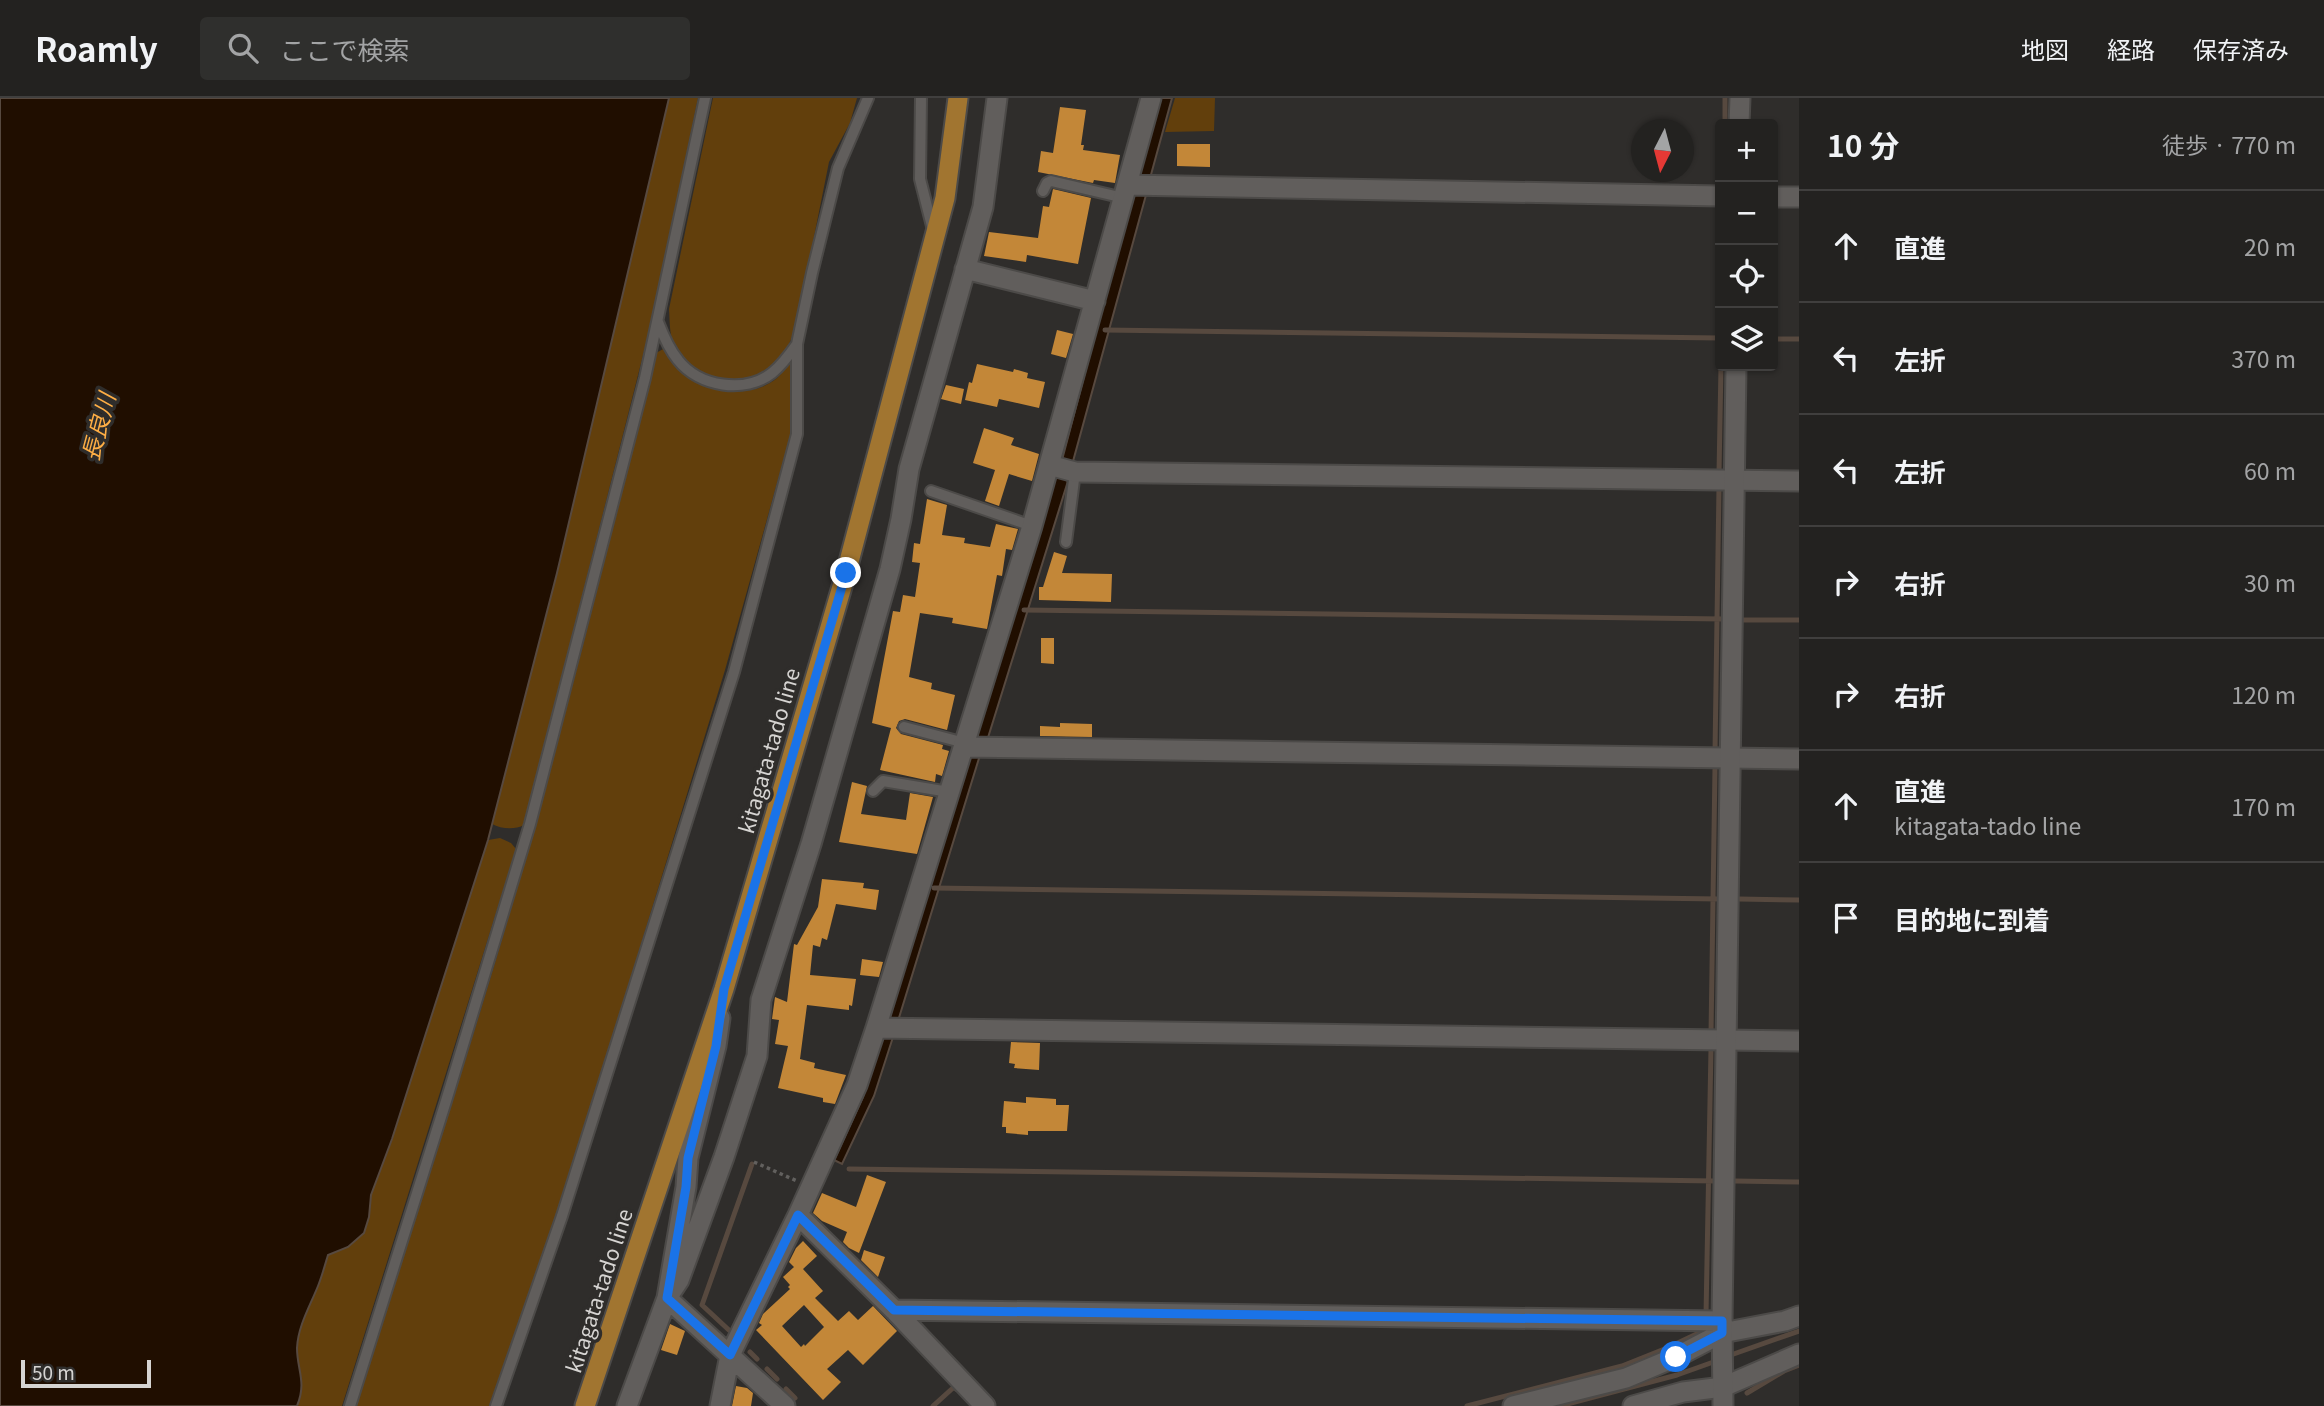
<!DOCTYPE html>
<html lang="ja">
<meta charset="utf-8">
<style>
:root{--surface:#232220;--page:#2f2f2d;--text:#f1f3f6;--muted:#a3a4a5;--line:#403f3e}
body{margin:0;font-family:Georgia,"Noto Sans JP",serif;background:var(--page);color:var(--text)}
.controls{position:absolute;right:21px;top:21px;display:grid;overflow:hidden;border-radius:7px;box-shadow:0 2px 5px #0004}
.controls button{width:63px;height:63px;display:grid;place-items:center;padding:0;border:0;border-bottom:2px solid var(--line);background:var(--surface);color:var(--text);font:35px sans-serif}
.compass{position:absolute;left:1631px;top:21px;width:63px;height:63px;border-radius:50%;background:var(--surface);box-shadow:0 2px 5px #0004;rotate:186deg}
.scale{position:absolute;left:21px;bottom:18px;width:130px;box-sizing:border-box;padding-left:7px;border:4px solid #d6d4d2;border-top:0;font-size:19px;line-height:24px;white-space:nowrap;color:#d6d4d2;-webkit-text-stroke:5px #2f2d2b;paint-order:stroke}
.stop{position:absolute;width:21px;height:21px;margin:-16px;border:5px solid #1a73e8;border-radius:50%;background:#fff}
.stop.end{background:#1a73e8;border-color:#fff;box-shadow:0 2px 7px #0008}
.list{margin:0;padding:0;list-style:none}
h2{display:flex;justify-content:space-between;align-items:center;height:91px;margin:0;padding:0 28px;font-size:30px}
h2 small{font-size:23px;font-weight:400;color:var(--muted)}
.list li{display:grid;grid-template-columns:46px 1fr auto;gap:21px;align-items:center;box-sizing:border-box;height:112px;padding:0 28px;border-top:2px solid var(--line)}
.list b{display:block;font-size:26px;white-space:nowrap}
.list p{margin:0;font-size:23px;white-space:nowrap;color:var(--muted)}
.list em{font-size:23px;font-style:normal;color:var(--muted)}
.icon{flex:none;width:38px;height:38px;fill:none;stroke:currentColor;stroke-width:2;stroke-linecap:round;stroke-linejoin:round}
.map{position:relative;flex:none;width:1799px;height:1308px;overflow:hidden}
header{display:flex;align-items:center;gap:42px;box-sizing:border-box;height:98px;padding:0 35px;background:var(--surface);border-bottom:2px solid var(--line)}
header strong{font-size:33px}
nav{display:flex;gap:38px;margin-inline-start:auto;font-size:24px}
.search{width:490px;height:63px;background:var(--page);display:flex;align-items:center;gap:18px;box-sizing:border-box;padding:0 24px;border-radius:7px;color:var(--muted);font-size:26px}
main{display:flex}
aside{flex:1;background:var(--surface)}
.map>svg:first-child{display:block}
.green{fill:#623f0c}
.water{fill:#200e00;stroke:#57493f;stroke-width:2}
.lines{fill:none;stroke-linecap:round;stroke-linejoin:round}
.stream{stroke:#57493f;stroke-width:5}
.building{fill:#c38738;fill-rule:evenodd}
.service-casing{stroke:#4c4a48;stroke-width:14}
.minor-casing{stroke:#4c4a48;stroke-width:23}
.tertiary-casing{stroke:#4c4a48;stroke-width:23}
.primary-casing{stroke:#4c4a48;stroke-width:23}
.path{stroke:#62605e;stroke-width:3.5;stroke-dasharray:3.5 3.5;stroke-linecap:butt}
.service{stroke:#615e5c;stroke-width:10}
.minor{stroke:#615e5c;stroke-width:19}
.tertiary{stroke:#615e5c;stroke-width:19}
.primary{stroke:#a17530;stroke-width:19}
.route{stroke:#1a73e8;stroke-width:9}
.labels{text-anchor:middle;stroke-width:7;stroke-linejoin:round;paint-order:stroke}
.street-label{font-size:21px;fill:#d6d4d2;stroke:#2f2d2b}
.water-label{font-size:23px;font-style:italic;fill:#feae45;stroke:#2f2d2b}
</style>
<header>
<strong>Roamly</strong>
<div class="search"><svg class="icon" aria-label="search" viewBox="0 0 24 24"><circle cx="10" cy="10" r="6"/><path d="M15 15l6 6"/></svg>ここで検索</div>
<nav><a>地図</a><a>経路</a><a>保存済み</a></nav>
</header>
<main>
<div class="map">
<svg width="1799" height="1308" viewBox="0 0 1799 1308">
<rect width="100%" height="100%" fill="#2f2d2b"/>
<path class="green" d="M669,0h29l-45,218 -129,509c-9,5 -23,4 -32,-1l65,-251z
M713,0h144l-7,25 -21,39 -32,160c-4,11 -7,25 -16,34 -23,28 -64,32 -92,7 -5,-5 -11,-10 -14,-16 -6,-12 -5,-25 -6,-38z
M1175,0h40l-1,33 -49,1z
M665,250c5,7 9,16 16,22 25,22 68,31 96,8 5,-5 10,-11 14,-16l2,49 -2,22 -66,237 -166,542 -70,194h-134c61,-192 125,-384 179,-578 44,-158 83,-316 122,-475z
M500,740l11,5 5,6 -174,557h-45c10,-24 -1,-36 0,-58 1,-23 13,-42 21,-62 4,-10 7,-21 10,-31l20,-8 21,-30 2,-22 21,-56 96,-299z"/>
<path class="water" d="M0,0h669l-112,475 -69,267 -96,299 -21,56 -2,22 -5,16 -16,14 -20,8c-3,10 -6,21 -10,31 -8,20 -20,40 -21,62 0,22 10,34 0,58h-297z
M1157,0h15l-23,84 -12,-7z
M1132,96l14,1 -74,270 -10,-5z
M1056,377l12,6 -82,263 -11,-6z
M970,656l10,1 -82,266 -9,-4z
M883,935l11,1 -20,62 -32,68 -8,-4 29,-63z"/>
<g class="lines">
<path class="stream" d="M1725,26v-26
M1105,232l615,8
M1773,241h26
M1719,375l2,-107
M1024,512l700,9
M1742,522h57
M1715,654l4,-265
M934,790l785,11
M1739,801l60,1
M1711,936l4,-267
M849,1071l866,12
M1735,1083l64,1
M1706,1217l5,-267
M731,1234l-29,-27 50,-141
M750,1254l7,7
M1728,1258l71,-25
M767,1271l10,10
M786,1291l9,9
M1747,1295l37,-22 15,-6
M933,1308l21,-19 2,2
M1467,1308l155,-40 45,-18 36,-17
M1560,1308l117,-31 42,-15"/>
</g>
<path class="building" d="M1060,9l26,3 -5,35h3l-1,5 37,5 -5,28 -21,-3 -1,3 -55,-11 3,-21 12,2z
M1177,46h33v23l-33,-1z
M1053,91l38,9 -13,66 -51,-9 -1,7 -42,-6 5,-24 49,6 5,-32 6,1z
M1057,232l16,4 -7,24 -15,-4z
M977,266l36,8 1,-3 14,4 -1,5 18,4 -6,26 -40,-9 -2,8 -32,-7 4,-18 3,1z
M946,287l18,4 -3,15 -20,-5z
M984,330l30,10 -3,7 28,9 -7,27 -23,-7 -10,32 -14,-5 10,-31 -22,-7z
M927,401l20,6 -5,30 23,3 -1,5 26,4 6,-23 22,5 -6,21 -6,-1 -4,27 -5,-1 -10,54 -35,-6 1,-5 -33,-5 -11,64 23,6 -1,6 24,6 -8,35 -42,-11 -6,2 -3,7 5,6 42,11 -1,4 7,2 -7,25 -6,-2 -1,8 -55,-12 11,-42 -19,-5 21,-112 7,1 3,-17 12,2 5,-34 -8,-1 2,-19 6,1z
M1054,454l13,4 -5,17 50,1 -1,28 -72,-2v-13h4z
M1041,540h13v26l-13,-1z
M1060,625l32,1v13l-52,-1v-10l20,1z
M852,684l15,4 -6,28 45,6 4,-27 23,4 -16,57 -78,-12z
M822,781l42,4 -1,5 16,2 -3,20 -40,-6 -9,36 -5,-2 -2,9 -7,-2 -3,30 46,4 -4,27 -3,-1v5l-42,-5 -7,54 15,4 -1,5 32,7 -11,29 -12,-2v-4l-45,-10 10,-42 -13,-2 4,-24 -7,-1 3,-22 12,5 7,-58 3,1 21,-38z
M862,861l21,3 -4,15 -19,-2z
M1011,944l29,1 -1,27 -25,-2 1,-4 -6,-1z
M1026,999l30,2v6h13l-2,26h-39v4l-22,-2v-6h-4l2,-26 22,2z
M867,1077l19,7 -27,71 -10,-5 -6,-6 4,-10 -25,-11 -9,-8 9,-20 34,14z
M803,1143l14,15 -14,13 20,22 -8,7 23,23 11,-10 9,9 15,-14 24,25 -34,34 -15,-15 -21,19 14,13 -18,18 -67,-70 6,-5 -3,-2 4,-9 27,-25 -2,-2 2,-2 -7,-8 11,-10 -5,-5 7,-14zM804,1207l20,22 -19,19 -1,-2 -3,3 -19,-21z
M864,1152l21,7 -7,20 -17,-17z
M670,1226l15,7 -8,24 -16,-5z
M736,1288l11,2 6,5 -2,13h-19z"/>
<g class="lines">
<defs>
<path id="service" d="M921,0l-1,81 13,51
M1043,93l4,-8 4,-2 73,17
M658,224c5,13 11,27 20,38 21,27 67,34 94,13 10,-8 18,-19 25,-29
M931,393l101,35
M1066,444l9,-70
M904,629l61,16
M873,693l10,-10 66,11
M350,1308l96,-305 84,-277 115,-446 60,-280
M496,1308l66,-190 172,-544 63,-238v-90l15,-71 26,-105 30,-70"/>
<path id="minor" d="M1128,87l592,11
M1773,99h26
M965,171l130,32
M1049,367l26,7 724,9
M964,649l835,12
M876,930l923,13
M798,1117l96,95 91,96
M667,1200l12,-18 45,-123 33,-101 4,-56 50,-156 79,-275 11,-50 8,-50 74,-262 14,-109
M667,1200l118,108
M894,1212l828,11
M627,1308l40,-108 19,-111 2,-29 28,-112 4,-28
M720,1308l10,-51 68,-140 59,-130 19,-57 156,-502 119,-428
M1513,1308l113,-28 50,-21 46,-24 63,-12 14,-5
M1633,1308l50,-14 40,-5 76,-33"/>
<path id="tertiary" d="M1739,26l1,-26
M1723,1308l-1,-85 14,-955"/>
<path id="primary" d="M585,1308l139,-417 122,-416 99,-375 13,-100"/>
</defs>
<use href="#service" class="service-casing"/>
<use href="#minor" class="minor-casing"/>
<use href="#tertiary" class="tertiary-casing"/>
<use href="#primary" class="primary-casing"/>
<path class="path" d="M754,1064l43,19"/>
<use href="#service" class="service"/>
<use href="#minor" class="minor"/>
<use href="#tertiary" class="tertiary"/>
<use href="#primary" class="primary"/>
</g>
<g class="lines">
<path class="route" d="M846,475l-122,416 -8,57 -28,112 -2,29 -19,111 63,57 68,-140 96,95 828,11v12l-46,24"/>
</g>
<g class="labels">
<g class="street-label">
<text transform="translate(770 653) rotate(-74)" y="7">kitagata-tado line</text>
<text transform="translate(600 1193) rotate(-72)" y="7">kitagata-tado line</text>
</g>
<g class="water-label">
<text transform="translate(99 329) rotate(-75)" y="8">長良川</text>
</g>
</g>
</svg>
<div class="controls">
<button>+</button>
<button>−</button>
<button><svg class="icon" aria-label="locate" viewBox="0 0 24 24"><circle cx="12" cy="12" r="6"/><path d="M12 2v4M12 18v4M2 12h4M18 12h4"/></svg></button>
<button><svg class="icon" aria-label="layers" viewBox="0 0 24 24"><path d="M12 4l9 5-9 5-9-5zM3 14l9 5 9-5"/></svg></button>
</div>
<svg class="compass" viewBox="-18 -18 36 36"><path d="M0-13l5 13h-10z" fill="#e53935"/><path d="M0 13l5-13h-10z" fill="#a3a4a5"/></svg>
<div class="scale">50 m</div>
<div class="stop" style="left:1676px;top:1259px"></div>
<div class="stop end" style="left:846px;top:475px"></div>
</div>
<aside>
<h2>10 分<small>徒歩 · 770 m</small></h2>
<ul class="list">
<li><svg class="icon" aria-label="ahead" viewBox="0 0 24 24"><path d="M12 20V5M6 11l6-6 6 6"/></svg><div><b>直進</b></div><em>20 m</em></li>
<li><svg class="icon" aria-label="left" viewBox="0 0 24 24"><path d="M17 20v-9H6M10 6l-5 5 5 5"/></svg><div><b>左折</b></div><em>370 m</em></li>
<li><svg class="icon" aria-label="left" viewBox="0 0 24 24"><path d="M17 20v-9H6M10 6l-5 5 5 5"/></svg><div><b>左折</b></div><em>60 m</em></li>
<li><svg class="icon" aria-label="right" viewBox="0 0 24 24"><path d="M7 20v-9h11M14 6l5 5-5 5"/></svg><div><b>右折</b></div><em>30 m</em></li>
<li><svg class="icon" aria-label="right" viewBox="0 0 24 24"><path d="M7 20v-9h11M14 6l5 5-5 5"/></svg><div><b>右折</b></div><em>120 m</em></li>
<li><svg class="icon" aria-label="ahead" viewBox="0 0 24 24"><path d="M12 20V5M6 11l6-6 6 6"/></svg><div><b>直進</b><p>kitagata-tado line</p></div><em>170 m</em></li>
<li><svg class="icon" aria-label="arrive" viewBox="0 0 24 24"><path d="M6 21V4h12l-3 4 3 4H6"/></svg><div><b>目的地に到着</b></div></li>
</ul>
</aside>
</main>
